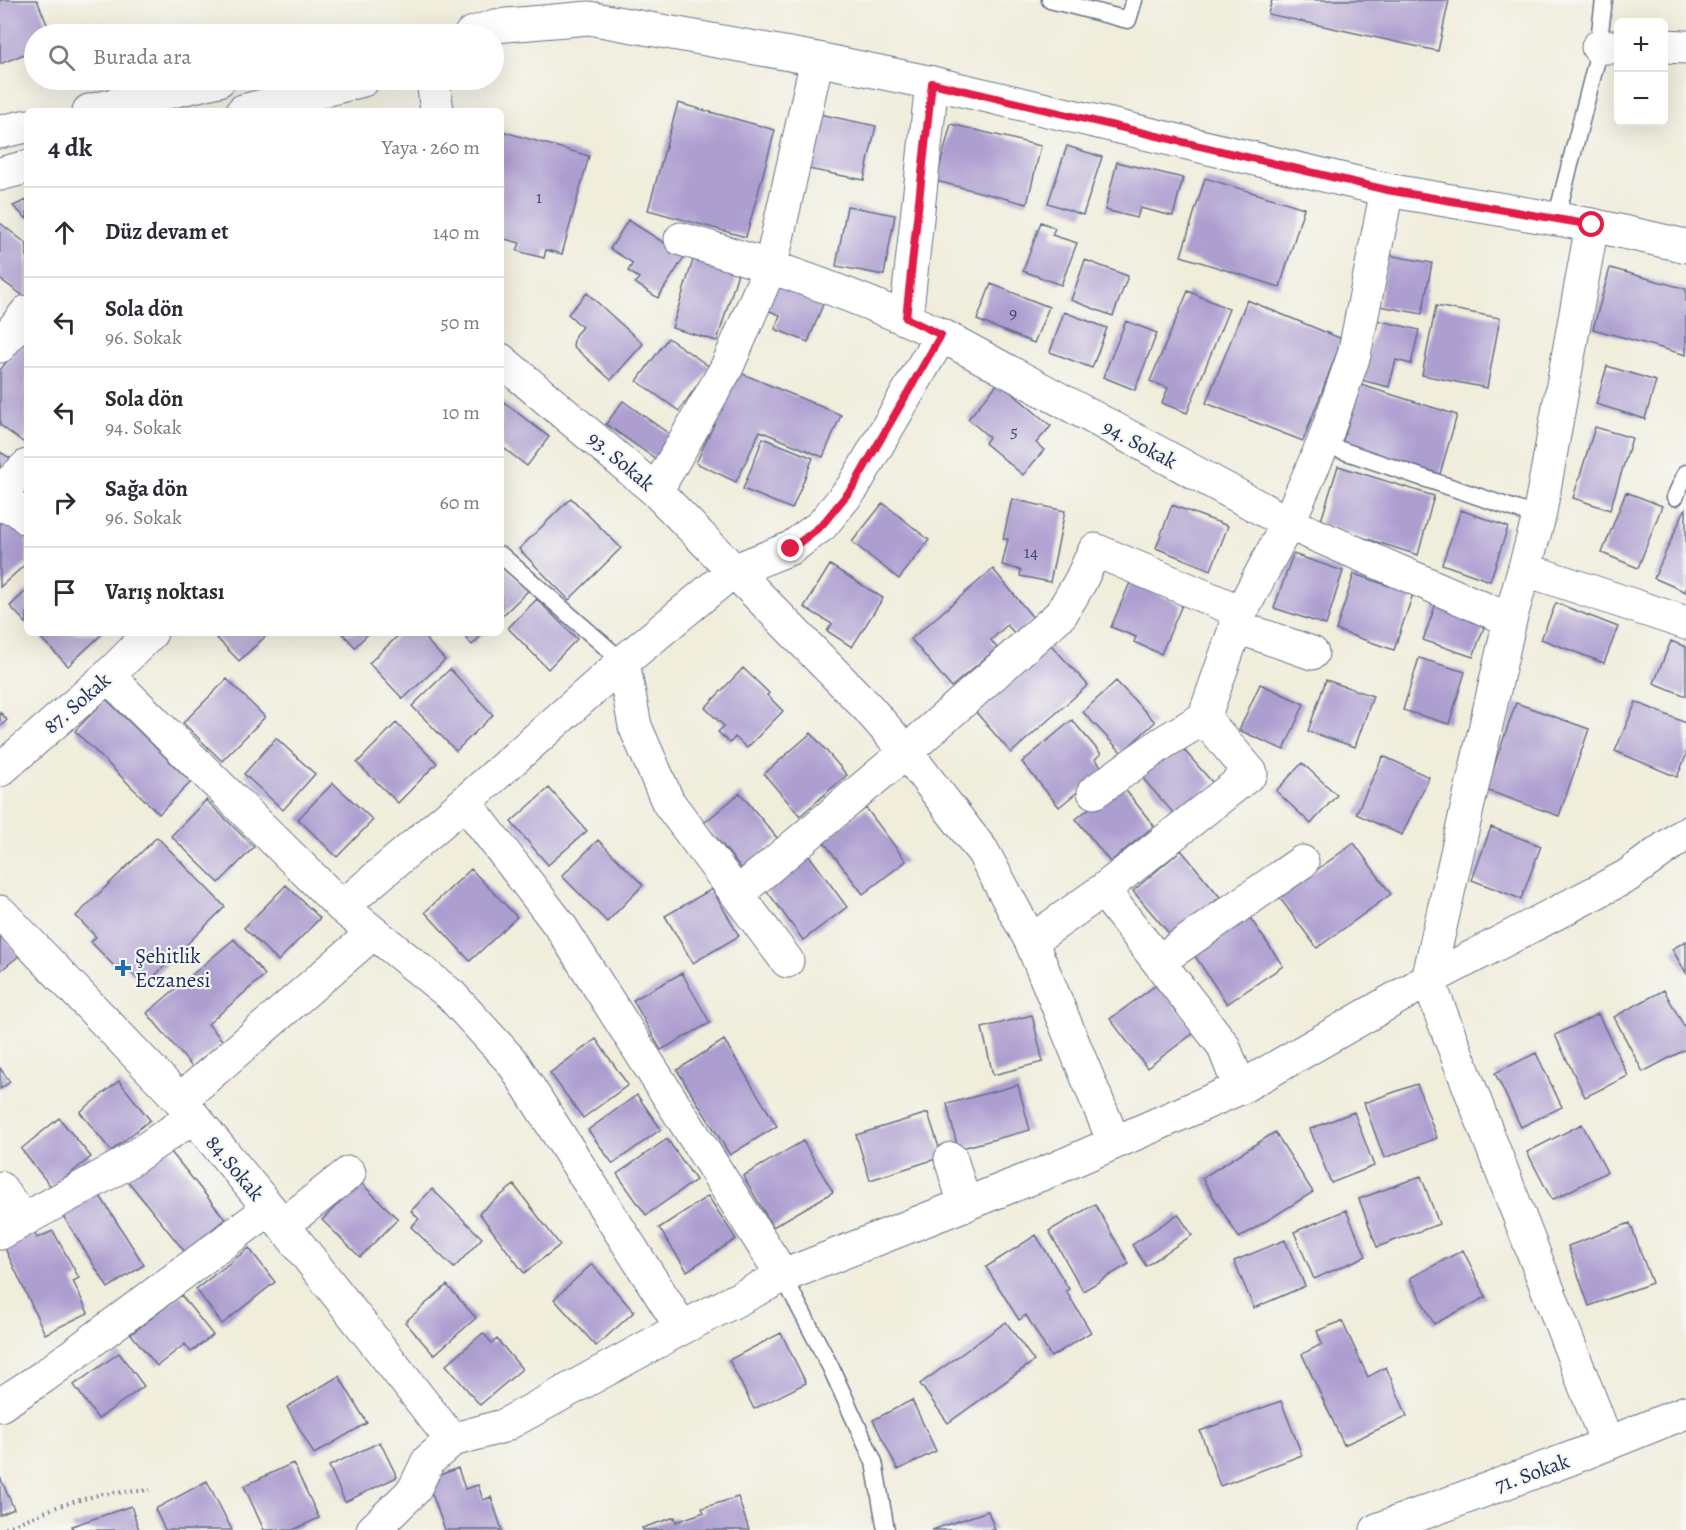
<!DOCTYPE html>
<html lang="tr">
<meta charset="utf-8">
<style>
:root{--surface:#fff;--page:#f7f7f7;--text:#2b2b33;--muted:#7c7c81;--line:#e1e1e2}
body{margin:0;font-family:Alegreya,serif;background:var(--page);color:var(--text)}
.controls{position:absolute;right:18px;top:18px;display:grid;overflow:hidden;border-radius:9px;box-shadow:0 6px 24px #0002}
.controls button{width:54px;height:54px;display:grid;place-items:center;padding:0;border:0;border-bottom:2px solid var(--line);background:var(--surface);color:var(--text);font:30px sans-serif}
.stop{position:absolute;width:18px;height:18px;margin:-14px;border:4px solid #e11d48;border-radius:50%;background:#fff}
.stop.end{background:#e11d48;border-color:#fff;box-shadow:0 2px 6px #0008}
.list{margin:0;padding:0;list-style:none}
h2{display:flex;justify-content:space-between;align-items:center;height:78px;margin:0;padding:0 24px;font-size:26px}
h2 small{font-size:20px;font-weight:400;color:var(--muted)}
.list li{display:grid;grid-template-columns:39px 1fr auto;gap:18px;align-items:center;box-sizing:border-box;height:90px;padding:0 24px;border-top:2px solid var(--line)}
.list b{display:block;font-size:22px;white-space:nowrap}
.list p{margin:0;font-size:20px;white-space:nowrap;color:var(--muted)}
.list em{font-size:20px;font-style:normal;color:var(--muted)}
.icon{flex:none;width:33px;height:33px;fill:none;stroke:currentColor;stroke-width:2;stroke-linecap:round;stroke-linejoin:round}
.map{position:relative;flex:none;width:1686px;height:1530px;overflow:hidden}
.search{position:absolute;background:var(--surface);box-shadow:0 6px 24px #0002;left:24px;top:24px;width:480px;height:66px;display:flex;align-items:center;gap:15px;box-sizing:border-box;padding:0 21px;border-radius:33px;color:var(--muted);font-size:22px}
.panel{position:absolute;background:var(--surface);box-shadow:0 6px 24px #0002;left:24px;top:108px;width:480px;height:528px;border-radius:9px}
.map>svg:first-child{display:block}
.building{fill:#ad9ed0}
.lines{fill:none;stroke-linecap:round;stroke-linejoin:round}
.lane-casing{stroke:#66728a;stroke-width:19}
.street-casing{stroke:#66728a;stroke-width:35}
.secondary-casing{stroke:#66728a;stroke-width:35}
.path{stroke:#66728a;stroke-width:4;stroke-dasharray:1.5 4.5;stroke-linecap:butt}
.lane{stroke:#fff;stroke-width:16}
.street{stroke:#fff;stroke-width:33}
.secondary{stroke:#fff;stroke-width:33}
.route{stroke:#e11d48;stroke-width:8}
.poi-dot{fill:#1f6fb2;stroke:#f6f6f2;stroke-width:2}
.labels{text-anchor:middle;stroke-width:4.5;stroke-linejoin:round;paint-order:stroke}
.number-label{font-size:18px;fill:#404b7a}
.street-label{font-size:21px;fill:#1b2f5e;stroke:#f6f6f2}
.poi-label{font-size:21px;fill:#1b2f5e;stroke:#f6f6f2;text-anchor:start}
</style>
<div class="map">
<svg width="1686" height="1530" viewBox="0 0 1686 1530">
<rect width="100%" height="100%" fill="#f6f6f2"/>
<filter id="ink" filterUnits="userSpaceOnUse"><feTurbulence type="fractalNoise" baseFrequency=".0167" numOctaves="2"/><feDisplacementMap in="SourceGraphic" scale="12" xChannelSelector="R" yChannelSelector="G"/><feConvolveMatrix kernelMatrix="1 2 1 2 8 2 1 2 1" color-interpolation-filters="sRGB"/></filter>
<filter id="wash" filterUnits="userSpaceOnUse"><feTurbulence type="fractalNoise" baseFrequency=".008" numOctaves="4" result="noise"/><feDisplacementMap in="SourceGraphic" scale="24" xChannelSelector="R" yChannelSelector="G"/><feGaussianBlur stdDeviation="1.35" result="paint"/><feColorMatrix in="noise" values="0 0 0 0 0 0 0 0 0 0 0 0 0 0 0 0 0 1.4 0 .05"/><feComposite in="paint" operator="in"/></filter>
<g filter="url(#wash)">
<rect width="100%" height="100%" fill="#f0eddb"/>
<g id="blocks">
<path class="building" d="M0,0h37l14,34h-17v16l-34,14z
M1272,0h177l-11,51 -170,-37z
M678,103l97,27 -29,107 -98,-27z
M819,114l57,12 -12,54 -56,-11z
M951,124l90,22 -14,58 -91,-23z
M501,131l88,25 -27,98 -16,-4 -2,8 -27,-7 3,-8 -19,-5z
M1067,146l35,11 -19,58 -35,-12z
M1117,162l66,16 -10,38 -33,-8 -3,10 -32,-8z
M1205,178l99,30 -24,79 -99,-31z
M27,200v19l-14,-13z
M847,206l48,9 -11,60 -48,-9z
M628,220l57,36 -27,42 -23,-15 4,-5 -11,-7 5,-8 -23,-14z
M1041,222l14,6 -3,7 25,8 -16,42 -38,-14z
M0,223l27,21v50l-2,3 -25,-18z
M1388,255l44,8 -10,51 -43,-8z
M693,260l45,13 -21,68 -45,-13z
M1085,260l43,16 -15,40 -42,-16z
M1610,268l76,21v66l-93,-26z
M777,283l47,19 -16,40 -33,-13 5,-14 -13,-5z
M991,284l58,23 -15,36 -57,-23z
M1188,291l41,18 -42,104 -25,-10 6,-15 -18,-7z
M587,293l56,51 -32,36 -38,-34 2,-11 7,-8 -14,-13z
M1247,300l95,39 -39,102 -97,-38z
M1436,306l64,12 -13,70 -65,-13z
M1064,312l43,16 -15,40 -42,-16z
M1377,320l42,10 -8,34 -15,-4 -7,27 -28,-7z
M1126,321l31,12 -22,57 -32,-13z
M668,338l42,29 -31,44 -42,-30z
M23,341l4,3v93l-4,5 -23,-17v-55z
M1607,366l49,15 -11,38 -49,-15z
M738,372l103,43 -18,42 -63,-26 -24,51 -40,-19z
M999,382l52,44 -15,17 8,7 -21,25 -38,-32 4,-6 -21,-18z
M1361,385l96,30 -17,59 -98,-31z
M501,400l48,37 -22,29 -26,-20z
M623,401l49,35 -16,23 -50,-35z
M1595,427l37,11 -22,72 -37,-12z
M763,438l50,20 -21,51 -49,-20z
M0,452l10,6 -10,15z
M1338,466l96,30 -16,59 -98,-31z
M1626,492l36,14 -24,62 -36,-15z
M571,498l50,50 -52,52 -50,-51z
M1012,499l53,12 -15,71 -30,-6 1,-6 -19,-5 6,-26h-5z
M883,503l46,37 -30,39 -47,-37z
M1172,505l56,21 -17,44 -55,-22z
M1686,507v85l-32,-14z
M1461,510l47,17 -18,54 -48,-17z
M0,513l27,18v32l-27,24z
M1293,554l50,17 -17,54 -52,-17z
M501,562l27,29 -27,26z
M830,565l53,33 -31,49 -25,-16 5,-7 -28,-17z
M993,569l41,50 -18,16 -9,-10 -16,15 6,8 -46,39 -40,-48z
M1354,574l59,20 -19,56 -58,-20z
M1132,578l26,16 24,11 -21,49 -27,-12 2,-5 -25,-10z
M27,590v34l-17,-18z
M537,599l40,40 -29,30 -40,-41z
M1437,601l50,18 -14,38 -50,-17z
M1556,603l62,24 -14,36 -63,-24z
M36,633h67l-35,33z
M212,633h57l-30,28z
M342,633h27l-14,14z
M401,633h19l25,27 -42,39 -34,-36z
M461,633h23l-12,12z
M1671,641l15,6v49l-32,-13z
M1050,644l38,41 -77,68 -36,-42z
M1419,658l46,14 -16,52 -46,-14z
M743,668l26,25 -2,2 16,16 -36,37 -12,-11 -5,6 -12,-11 6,-6 -19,-18z
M450,669l43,46 -37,36 -44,-45z
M227,679l38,38 -43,44 -39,-38z
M1326,680l47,16 -18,51 -47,-16z
M1116,681l39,41 -33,31 -39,-41z
M1260,684l44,20 -20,46 -45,-20z
M106,699l85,83 -32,32 -84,-83z
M1636,702l50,21v33l-9,21 -62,-26z
M1516,703l73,26 -30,87 -73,-26z
M0,712l7,8 -7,7z
M1072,720l29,34 -6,5 9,11 -45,37 -37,-45z
M396,723l41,40 -39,40 -41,-40z
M811,733l36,42 -47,41 -36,-42z
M276,738l39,36 -32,36 -39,-36z
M1176,741l37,42 -37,33 -37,-42z
M1383,756l46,21 -27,58 -46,-21z
M1302,763l35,32 -26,29 -35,-33z
M333,783l40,37 -36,37 -39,-38z
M1120,783l34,43 -44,36 -34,-43z
M549,788l38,43 -39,34 -37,-43z
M740,793l38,46 -36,30 -38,-46z
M206,800l48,47 -35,36 -48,-47z
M866,808l40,53 -43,33 -40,-53z
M1491,827l50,19 -20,53 -49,-19z
M157,837l68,70 -81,79 -22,-23 -6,5 -25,-26 5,-5 -20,-21z
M598,840l45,45 -36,37 -45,-46z
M1354,843l37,51 -74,54 -38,-51z
M1181,850l39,47 -48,40 -39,-46z
M808,854l39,53 -44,33 -39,-53z
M471,869l46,48 -47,44 -45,-49z
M286,885l34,33 -42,43 -34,-33z
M712,889l27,47 -46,27 -28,-47z
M1248,915l35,51 -56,38 -34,-51z
M0,932l19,24 -19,15z
M234,939l31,36 -57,49 15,17 -31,26 -45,-54z
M1686,941v32l-14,-24z
M682,973l28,50 -49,27 -28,-50z
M1159,983l36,49 -48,36 -37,-49z
M1664,990l22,40v19l-43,23 -29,-55z
M1598,1014l30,62 -43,21 -30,-62z
M1032,1015l11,47 -50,13 -11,-47z
M596,1039l32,46 -45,33 -33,-45z
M724,1040l53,86 -47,29 -53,-85z
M1536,1053l26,54 -41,20 -26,-54z
M0,1068l10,14 -10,7z
M119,1081l31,39 -39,31 -31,-39z
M1417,1084l20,54 -53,20 -20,-55z
M1018,1085l12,45 -72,19 -11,-45z
M637,1095l24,34 -48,35 -25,-34z
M1354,1112l20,54 -43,17 -21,-54z
M928,1113l14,44 -72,23 -14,-45z
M59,1118l32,39 -39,31 -31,-39z
M1582,1124l25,48 -55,28 -25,-48z
M1275,1132l38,60 -74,46 -37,-60z
M667,1139l29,41 -50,35 -29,-41z
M803,1141l30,51 -60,35 -30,-51z
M167,1147l58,72 -40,33 -58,-72z
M1421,1176l18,48 -62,23 -18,-48z
M360,1182l38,37 -38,38 -38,-37z
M514,1185l46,60 -36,28 -45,-60z
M432,1189l50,49 -28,30 -43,-41 8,-8 -8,-8z
M97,1191l47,74 -36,23 -46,-74z
M708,1196l28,43 -49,32 -28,-43z
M1095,1204l34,60 -46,27 -34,-60z
M1346,1210l20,46 -52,23 -20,-47z
M1178,1214l14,21 -46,31 -14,-21z
M1630,1223l22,60 -63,23 -21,-60z
M32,1228l5,10 16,-7 26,47 -6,3 15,32 -43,21 -42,-90z
M1036,1235l33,54 -3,2 25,41 -40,25 -25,-42 -7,5 -33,-53z
M1285,1240l20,46 -51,22 -20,-47z
M249,1248l26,34 -53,42 -26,-35z
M1463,1250l23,47 -52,27 -24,-46z
M592,1264l42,48 -38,34 -42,-47z
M447,1285l29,33 -42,37 -29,-33z
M181,1295l32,40 -22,17 -6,-8 -28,22 -26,-32z
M1342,1321l26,56 18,-10 21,49 -63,29 -42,-91 20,-10 -5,-13z
M1006,1322l28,39 -86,62 -28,-39z
M483,1333l9,10 5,-4 25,30 -42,36 -34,-40z
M781,1333l25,50 -52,26 -25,-49z
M119,1353l25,33 -46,33 -24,-34z
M339,1376l28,47 -53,31 -27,-47z
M912,1400l24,51 -38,19 -25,-50z
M1281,1401l21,54 -82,31 -20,-55z
M380,1442l17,35 -52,25 -16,-36z
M293,1463l26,55 -26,12h-29l-20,-44z
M458,1468l7,21 13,-4 5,15 8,-3 11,33h-57l-18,-50z
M0,1477l14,32 -14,6z
M207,1481l25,49h-67l-10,-21z
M738,1497l11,33h-106l-1,-2 33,-11 1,5 28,-10 -2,-4z
M131,1506l8,24h-66l-1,-4z
M988,1511l7,19h-63z"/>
</g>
</g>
<g filter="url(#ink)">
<use href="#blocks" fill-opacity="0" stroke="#66728a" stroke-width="1.5"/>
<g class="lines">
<defs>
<path id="lane" d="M1050,0l78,20 6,-20
M1556,219l40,-156 8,-63
M1323,444l216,73
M1675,497l11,-24
M501,555l122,107
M783,1276l47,90 44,96 12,68"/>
<path id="street" d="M1664,46l22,1
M1598,47h20
M433,80l4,31
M1592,225l-53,292 -29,103 -82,360 179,463
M681,239c89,26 177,56 260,96l347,188 222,97
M906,318l26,-235
M0,346l27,-34
M501,360l155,131 212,217 38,44 77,100 48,89 83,201
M656,491l71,-124 44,-102 46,-206
M0,492l27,-26
M0,505l16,3 11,10
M1524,569l162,54
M1235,626l77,27
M623,662l12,64 33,76 119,159
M108,676l234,231 109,88 62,68 169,265
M0,770l108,-94 43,-43
M1094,792l70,-50 40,-24 37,-106 47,-89 35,-79 31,-89 33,-165
M465,802l96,125 222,349
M1103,890l120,155 17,43
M737,894l169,-142 155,-138 19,-32 15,-32 146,62
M342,907l123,-105 158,-140 110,-91 58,-23 31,-23 31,-38 88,-152
M0,912l180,188 103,125 169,215
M1031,941l72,-51 148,-117 -47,-55
M1159,961l143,-99
M180,1100l193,-167
M951,1159l14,46
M0,1188l23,32
M283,1225l66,-52
M0,1233l121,-67 72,-49
M0,1405l43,-28 226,-168
M373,1530l41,-40 14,-29 24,-21 51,-14 179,-98 101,-52 269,-106 188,-82 188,-108 199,-104 59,-43"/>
<path id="secondary" d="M471,34l24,-8 94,-8 228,41 115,24 455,107 205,35 94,21
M89,111l130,-31
M243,111l120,-31
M0,132l27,-6
M0,174l27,-7
M1377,1530l195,-72 114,-46"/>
</defs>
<use href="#lane" class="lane-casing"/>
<use href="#street" class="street-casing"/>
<use href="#secondary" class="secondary-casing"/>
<path class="path" d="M0,1530l59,-24 42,-12 49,-4"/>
<use href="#lane" class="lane"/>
<use href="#street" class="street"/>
<use href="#secondary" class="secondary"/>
</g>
</g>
<g class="lines" filter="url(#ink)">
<path class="route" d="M791,549l31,-24 31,-38 88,-152 -35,-17 26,-235 455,107 205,35"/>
</g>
<path class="poi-dot" d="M120 959h6v6h6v6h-6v6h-6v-6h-6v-6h6z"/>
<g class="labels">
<g class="number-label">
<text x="539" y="203">1</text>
<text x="1013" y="319">9</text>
<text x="1014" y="437">5</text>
<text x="1031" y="558">14</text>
</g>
<g class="street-label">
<text transform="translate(1140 444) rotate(28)" y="7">94. Sokak</text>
<text transform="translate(621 461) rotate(40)" y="7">93. Sokak</text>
<text transform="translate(77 703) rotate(-41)" y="7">87. Sokak</text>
<text transform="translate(235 1168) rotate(50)" y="7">84.Sokak</text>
<text transform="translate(1532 1473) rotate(-20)" y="7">71. Sokak</text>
</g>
<g class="poi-label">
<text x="135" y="963">Şehitlik<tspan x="135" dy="24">Eczanesi</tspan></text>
</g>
</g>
</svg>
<div class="controls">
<button>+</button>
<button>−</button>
</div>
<div class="stop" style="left:1592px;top:225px"></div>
<div class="stop end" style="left:791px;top:549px"></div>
<div class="search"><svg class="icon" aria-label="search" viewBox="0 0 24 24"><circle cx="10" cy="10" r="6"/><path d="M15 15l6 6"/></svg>Burada ara</div>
<section class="panel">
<h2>4 dk<small>Yaya · 260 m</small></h2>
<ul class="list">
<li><svg class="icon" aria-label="ahead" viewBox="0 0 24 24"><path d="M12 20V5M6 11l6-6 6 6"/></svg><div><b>Düz devam et</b></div><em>140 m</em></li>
<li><svg class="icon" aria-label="left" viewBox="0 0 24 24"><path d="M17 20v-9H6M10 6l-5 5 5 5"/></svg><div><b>Sola dön</b><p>96. Sokak</p></div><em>50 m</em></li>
<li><svg class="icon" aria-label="left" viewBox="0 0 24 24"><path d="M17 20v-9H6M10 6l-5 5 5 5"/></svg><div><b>Sola dön</b><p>94. Sokak</p></div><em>10 m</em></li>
<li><svg class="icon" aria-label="right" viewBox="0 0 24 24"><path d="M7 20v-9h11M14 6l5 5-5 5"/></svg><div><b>Sağa dön</b><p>96. Sokak</p></div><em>60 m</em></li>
<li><svg class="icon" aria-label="arrive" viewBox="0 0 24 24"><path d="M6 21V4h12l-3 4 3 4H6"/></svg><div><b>Varış noktası</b></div></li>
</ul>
</section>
</div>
